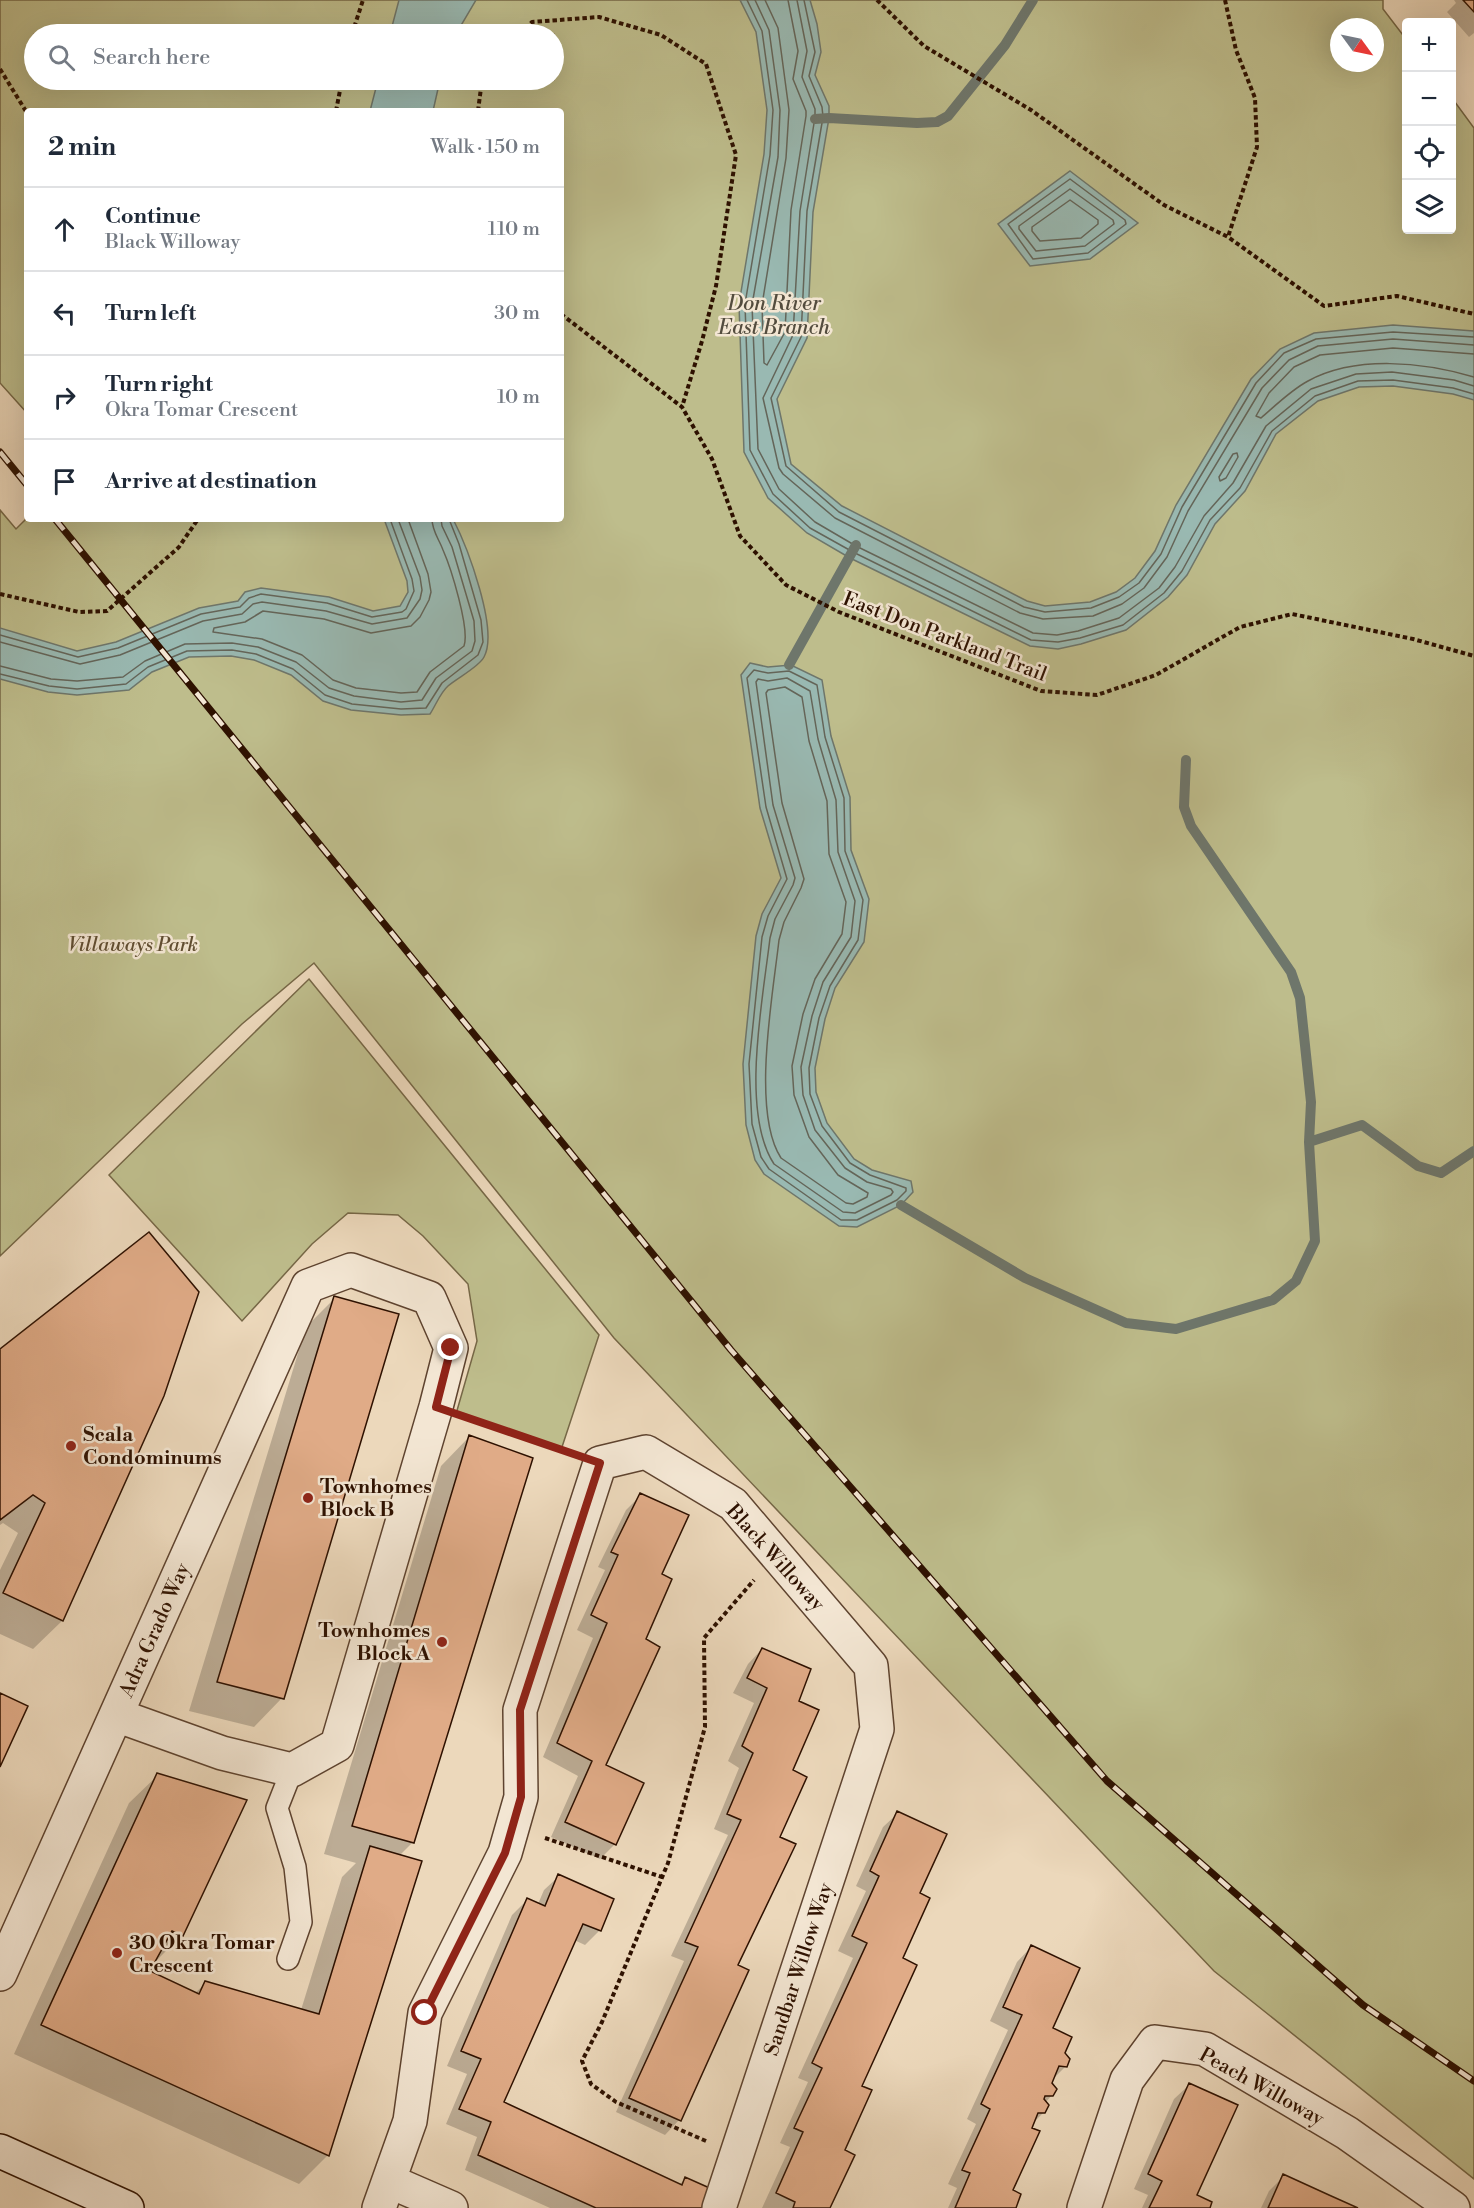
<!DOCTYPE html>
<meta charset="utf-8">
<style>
:root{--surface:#fff;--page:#f6f6f7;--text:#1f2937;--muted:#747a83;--line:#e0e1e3}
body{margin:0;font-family:"Libre Bodoni",serif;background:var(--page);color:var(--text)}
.controls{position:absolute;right:18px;top:18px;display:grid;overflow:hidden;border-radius:6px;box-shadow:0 6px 24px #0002}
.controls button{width:54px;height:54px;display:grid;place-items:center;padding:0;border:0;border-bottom:2px solid var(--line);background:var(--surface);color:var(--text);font:30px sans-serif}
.compass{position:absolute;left:1330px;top:18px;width:54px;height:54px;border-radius:50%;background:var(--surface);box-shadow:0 6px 24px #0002;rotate:123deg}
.stop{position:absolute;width:18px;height:18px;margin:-14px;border:4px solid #8f2418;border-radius:50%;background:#fff}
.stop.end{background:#8f2418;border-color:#fff;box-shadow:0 2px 6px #0008}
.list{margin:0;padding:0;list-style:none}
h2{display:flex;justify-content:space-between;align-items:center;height:78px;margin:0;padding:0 24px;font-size:26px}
h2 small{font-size:20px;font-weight:400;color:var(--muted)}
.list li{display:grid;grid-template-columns:39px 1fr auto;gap:18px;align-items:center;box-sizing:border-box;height:84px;padding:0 24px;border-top:2px solid var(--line)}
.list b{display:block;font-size:22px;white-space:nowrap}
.list p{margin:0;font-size:20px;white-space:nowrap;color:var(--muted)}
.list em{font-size:20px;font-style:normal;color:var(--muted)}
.icon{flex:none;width:33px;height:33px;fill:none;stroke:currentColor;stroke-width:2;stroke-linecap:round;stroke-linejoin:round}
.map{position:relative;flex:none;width:1474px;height:2208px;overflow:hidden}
.search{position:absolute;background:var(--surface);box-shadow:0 6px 24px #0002;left:24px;top:24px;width:540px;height:66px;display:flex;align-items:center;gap:15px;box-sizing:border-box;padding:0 21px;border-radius:33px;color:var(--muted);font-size:22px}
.panel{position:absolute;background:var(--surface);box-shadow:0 6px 24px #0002;left:24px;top:108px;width:540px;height:414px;border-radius:6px}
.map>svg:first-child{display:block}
.green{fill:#bebd8c;stroke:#766746;stroke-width:1.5;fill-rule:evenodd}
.water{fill:#99b9b2;stroke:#6e766b;stroke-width:1.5}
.shadow{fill:#0003}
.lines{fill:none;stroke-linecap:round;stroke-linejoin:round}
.shore{stroke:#646559;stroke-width:1.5}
.stream{stroke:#6e766b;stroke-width:10}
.building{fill:#e0ab87;stroke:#2e1100;stroke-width:1.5}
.service-casing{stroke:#5e432f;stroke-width:24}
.minor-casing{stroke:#5e432f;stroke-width:36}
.secondary-casing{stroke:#2e1100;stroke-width:36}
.path{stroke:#2e1100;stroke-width:4;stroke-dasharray:4.5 3;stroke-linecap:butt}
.service{stroke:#f3e6d3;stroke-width:21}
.minor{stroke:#f3e6d3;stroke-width:33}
.secondary{stroke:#f3e6d3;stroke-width:33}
.rail-casing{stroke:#2e1100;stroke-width:7}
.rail{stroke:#f3e6d3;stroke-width:4.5;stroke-dasharray:14;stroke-linecap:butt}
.route{stroke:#8f2418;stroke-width:8}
.poi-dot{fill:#8f2418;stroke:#f3e6d3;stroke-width:2}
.labels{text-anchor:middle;stroke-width:5;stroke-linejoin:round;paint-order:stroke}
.street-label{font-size:20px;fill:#2e1100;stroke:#f3e6d3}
.park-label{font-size:20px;font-style:italic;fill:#604d31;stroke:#f3e6d3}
.poi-label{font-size:20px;font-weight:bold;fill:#2e1100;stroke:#f3e6d3;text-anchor:start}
.water-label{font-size:21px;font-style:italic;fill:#534c3e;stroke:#f3e6d3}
</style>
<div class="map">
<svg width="1474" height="2208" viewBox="0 0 1474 2208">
<rect width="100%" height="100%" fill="#ecd8bb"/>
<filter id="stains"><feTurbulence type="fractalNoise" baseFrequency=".00333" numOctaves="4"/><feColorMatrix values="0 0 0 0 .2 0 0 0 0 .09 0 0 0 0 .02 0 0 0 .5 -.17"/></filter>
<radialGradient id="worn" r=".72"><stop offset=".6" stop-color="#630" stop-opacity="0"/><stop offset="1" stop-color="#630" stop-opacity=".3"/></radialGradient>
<path class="green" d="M0,0h1383v9l23,30v191h46v-132l22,30v2051l-260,-208 -600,-633 -300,-375 -72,61 -242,232v-746l16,19 11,-11 534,1v-408h-534v302l-27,-30zM1339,27h36v36h-36zM34,34h520v46h-520z
M309,979l290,356 -38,115 -105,-36 21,-73 -9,-57 -45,-48 -25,-21 -50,-2 -36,31 -70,77 -133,-146z"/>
<path class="water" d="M399,0h77l-20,34h-66z
M740,0h70l7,24 4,28 -6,23 14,31v12l-16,94 -6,126 -30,61 14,65 51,42 185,95 18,5 45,-4 26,-10 19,-14 20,-27 21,-46 75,-126 29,-30 34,-16 79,-8 81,6v69l-21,-6 -60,-8 -34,1 -41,14 -42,33 -31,57 -30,33 -28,51 -19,22 -42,33 -45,14 -23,5 -28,-3 -180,-88 -43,-25 -39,-35 -24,-46 -5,-148 25,-150 3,-44 -11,-78z
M378,80h62l-7,31h-63z
M1070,171l68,52 -48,36 -60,7 -32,-42z
M384,519h69c14,27 46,111 31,138 -5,10 -27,21 -36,29 -8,7 -12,19 -18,28l-29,1 -50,-5 -28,-9 -32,-26 -37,-15 -23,-4 -42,1 -37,15 -23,18 -52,5 -29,-3 -48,-13v-51l77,23 39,-9 83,-34 39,-7 7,-9 16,-4 68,9 44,14 27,-5 8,-14 -1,-11z
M750,663l18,4 23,-2 31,15 9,56 19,61 1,53 18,49 -5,43 -29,46 -10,31 -10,49 1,24 11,31 27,36 18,11 39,11 2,11 -12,13 -44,22 -18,-1 -75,-52 -9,-14 -9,-35 -3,-61 13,-128 6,-22 19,-36 -21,-70 -19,-133z"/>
<path class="shadow" d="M1454,0h20v33l-5,4 -22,-25 9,-9z
M149,1234l-87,387 -29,28 -33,-15v-64l18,-37 -15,-10 -3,2v-174z
M335,1298l-53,400 -28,29 -65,-16 117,-384z
M469,1437l-56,405 -14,14 -71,299 -29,29 -285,-130 115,-251 29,-28 24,160 -29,29 -5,7 47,22 11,-10 95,27 41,-133 14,-14 -32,-9 117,-388z
M641,1495l19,79 -16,65 -40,127 11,78 -15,15 -49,-22 27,-61 -35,-19 50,-119 -16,-8 28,-60 -7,-3 28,-57z
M762,1649l35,53 -6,69 -13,67 -99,282 -14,15 -49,-23 68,-151 -13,-5 57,-121 -14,-6 25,-61 -11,-7 26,-58 -21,-10 15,-29z
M898,1813l20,81 -17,65 -41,127 -31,122h-67l28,-61 -10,-4 28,-61 -10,-4 55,-120 -15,-7 28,-60 -10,-5 27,-59z
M559,1876l41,54 -15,15 -11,-5 -72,163 177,82 7,-7 19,30h-155l-85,-38 12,-33 -31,-13 21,-50 -20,-8 65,-151 15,-15 11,4 6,-14z
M1031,1947l20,81 12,26 3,12 -14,14v15l-7,8 -1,9 -13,13 -20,66 3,17h-66l9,-20 -9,-4 28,-60 -9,-5 41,-89 -18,-9 27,-59z
M1189,2085l6,111 13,12h-66l6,-13 -14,-6 40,-90z
M1284,2176l70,32h-93l8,-17z"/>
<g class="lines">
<path class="shore" d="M747,0l15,31 11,79 -3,45 -25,149 5,146 23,44 37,34 43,24 178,88 27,2 22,-4 43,-13 41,-32 18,-22 28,-51 30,-32 32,-57 43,-35 43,-15 35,-1 60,8 21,6
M755,0l14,30 11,80 -2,47 -26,148 6,144 21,40 36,33 41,24 177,87 24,2 21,-4 41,-13 40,-30 16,-21 29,-51 29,-33 33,-57 45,-37 45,-15 36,-2 62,8 20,6
M765,0l13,28 11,82 -3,48 -24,147 2,58 3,2 18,-33 6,-122 15,-94v-5l-13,-32 5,-28 -10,-51
M797,0l10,51 -5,26 13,32v8l-15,94 -7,124 -30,63 16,70 4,6 52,44 185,95 23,6 50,-3 29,-12 22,-16 23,-31 21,-46 74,-123 27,-28 29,-14 75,-7 81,6
M804,0l11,52 -6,24 13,31 1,10 -16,94 -6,126 -30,61 15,68 53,46 185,95 21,5 46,-4 28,-11 20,-14 22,-29 21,-47 74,-124 28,-30 32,-14 77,-7 81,5
M1070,179l55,41 1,4 -38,29 -55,6 -25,-35z
M1070,189l43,31 1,4 -29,22 -49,5 -17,-22v-3z
M1070,200l28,20v4l-17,14 -41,3 -8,-10v-4z
M1474,354l-81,-6 -73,7 -26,12 -25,26 -13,23 5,2c14,-12 30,-28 47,-37 48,-26 115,-19 166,-4
M1237,453l1,4 -12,21 -6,3 -1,-4 14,-23z
M408,519l20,55 3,18 -2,8 -9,17 -9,9 -40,7 -47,-14 -61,-8 -18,11 -31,6 -1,4 49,7 40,16 31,25 23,8 45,5 16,-1 13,-20 34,-26c6,-17 -13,-78 -21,-96 -4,-11 -11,-19 -11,-31
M0,635l78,22 40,-9 83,-34 39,-7 9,-9 12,-4 66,9 45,14 30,-5 4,-3 8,-18 -2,-12 -22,-60
M0,642l80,22 40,-9 83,-34 39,-7 11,-10 9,-2 64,9 46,13 35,-6 13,-19 2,-9 -2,-13 -22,-58
M0,666l51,13 26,2 46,-4 22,-16 40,-17 47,-1 26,4 38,15 33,26 25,8 47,6 21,-2 14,-22 36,-27 3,-10 -1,-20 -22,-74 -10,-21 -1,-7
M754,670l14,3 21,-2 28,14 8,52 19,61 1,53 18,49 -5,40 -28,46 -11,32 -10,50 1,26 12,32 28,37 20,12 36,13v3l-9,9 -40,20h-16l-72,-51 -8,-12 -9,-33 -3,-60 13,-127 6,-21 19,-37 -21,-72 -19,-129z
M0,674l49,12 28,3 49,-5 22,-17 39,-16 45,-1 24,4 37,15 32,26 27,9 49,5 25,-1 16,-25 36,-28 5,-13 -2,-22 -22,-76 -10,-25
M787,678l23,13 8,48 18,61 2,52 17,49 -4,36 -28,45 -11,34 -11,51 2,28 12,35 30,38 22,14 24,7 2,3 -2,3 -36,18 -12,-1 -69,-48c-34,-52 -11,-165 -4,-226l5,-19 18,-34 2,-7 -22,-73 -17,-123 2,-3 10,2z
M785,687l17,10 7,44 18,60 2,53 17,48 -4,32 -27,45 -12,35 -11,52 2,29 15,42 29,38 30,18 -1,4 -14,7 -7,-1 -65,-45c-30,-46 -8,-164 -2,-218l5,-18 17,-34 3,-9 -22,-76 -16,-110 2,-3z"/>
<path class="stream" d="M815,119l14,-1 88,5 20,-1 11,-6 57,-71 28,-45
M789,665l67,-120
M1309,1142l53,-17 56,41 23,7 33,-22
M901,1205l124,73 101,45 50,6 97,-29 23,-19 19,-40 -6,-99 2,-40 -11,-104 -9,-26 -100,-146 -7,-19 2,-47"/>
</g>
<path class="building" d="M1463,0h11v12z
M149,1232l50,60 -35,104 -101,225 -60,-28 42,-90 -12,-8 -33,25v-171z
M334,1296l65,18 -115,385 -67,-17z
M469,1435l64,23 -119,385 -62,-17z
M640,1493l49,22 -27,59 10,5 -26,60 14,8 -54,118 38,18 -28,62 -51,-23 27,-61 -35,-18 50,-120 -16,-8 27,-60 -7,-3z
M762,1648l49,21 -12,32 20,9 -26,60 14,7 -27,60 16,7 -58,121 11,5 -68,151 -52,-23 69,-151 -13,-5 56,-122 -14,-6 26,-61 -11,-7 25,-58 -20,-10z
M0,1693l28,13 -28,61z
M157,1773l90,27 -64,136 -11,-5 -22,40 49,23 6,-13 114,33 51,-168 52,15 -93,295 -288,-131z
M897,1811l50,23 -27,59 10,5 -27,60 14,7 -55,121 10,4 -27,60 10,5 -25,53h-37l2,-6 -19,-9 27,-61 -9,-4 28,-60 -10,-5 55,-120 -15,-7 27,-60 -9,-5z
M558,1874l56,25 -13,32 -18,-7 -79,178 178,83 3,-8 29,13 -7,18h-111l-118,-53 13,-33 -32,-13 22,-50 -20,-8 66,-153 18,8z
M1031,1945l49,23 -27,60 19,9 -7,16 5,6 -3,8 -8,-1 -7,17 5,6 -4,7h-8l-1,3 5,6 -4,8h-7l-6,15 8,3 -27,59 8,4 -5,14h-61l15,-35 -8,-3 28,-61 -9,-5 41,-89 -19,-8z
M1189,2083l49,22 -41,90 15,7 -2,6h-61l13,-27 -14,-7z
M1283,2174l46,21 29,13h-90z"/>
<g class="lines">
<defs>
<path id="service" d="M288,1959l13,-37 -6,-55 -18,-59 15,-38"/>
<path id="minor" d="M0,1974l308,-688 43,-16 78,28 22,50 -15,59 -99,338 -45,25 -70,-17 -106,-38
M389,2181l62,27
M379,2208l31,-87 15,-108 80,-160 16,-56 -1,-87 80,-247 46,-11 87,52 138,162 6,63 -158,479
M1084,2208l43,-128 28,-38 50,7 142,84 106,75"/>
<path id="secondary" d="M0,2151l127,57"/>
</defs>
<use href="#service" class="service-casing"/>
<use href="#minor" class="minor-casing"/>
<use href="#secondary" class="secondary-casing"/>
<path class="path" d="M877,0l47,46 107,64 133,95 64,32 96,69 73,-10 77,18
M1225,0l11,50 19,48 2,49 -29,90
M352,34l11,-34
M520,34l12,-12 67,-5 62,18 45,29 30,91 -20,131 -14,55 -20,66
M0,69l27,44
M336,111l6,-31
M478,111l4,-31
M561,314l121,93 30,52 28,77 46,49 53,27 202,79 56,4 59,-20 84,-48 52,-13 121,25 61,17
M0,594l79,18 28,-1 72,-64 19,-28
M470,1419l98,33
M545,1838l117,39
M706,2141l-90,-39 -25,-18 -9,-23 20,-39 66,-159 37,-136 -1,-89 50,-58"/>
<use href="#service" class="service"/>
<use href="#minor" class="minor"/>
<use href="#secondary" class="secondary"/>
<defs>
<path id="rail" d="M0,452l27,33
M55,519l676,831 376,431 256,224 111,76"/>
</defs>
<use href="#rail" class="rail-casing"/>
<use href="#rail" class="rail"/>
</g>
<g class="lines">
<path class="route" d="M425,2013l80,-160 16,-56 -1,-87 80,-247 -164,-56 15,-59"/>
</g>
<g class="poi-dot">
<circle cx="71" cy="1446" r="6"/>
<circle cx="308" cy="1498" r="6"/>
<circle cx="442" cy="1642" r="6"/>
<circle cx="117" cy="1953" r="6"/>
</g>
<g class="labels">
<g class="street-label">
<text transform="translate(945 636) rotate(21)" y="7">East Don Parkland Trail</text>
<text transform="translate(776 1557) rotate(48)" y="7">Black Willoway</text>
<text transform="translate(154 1630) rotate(-66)" y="7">Adra Grado Way</text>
<text transform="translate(798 1969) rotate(-72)" y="7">Sandbar Willow Way</text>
<text transform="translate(1262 2086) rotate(29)" y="7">Peach Willoway</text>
</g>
<g class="park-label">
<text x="133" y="951">Villaways Park</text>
</g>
<g class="poi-label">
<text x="83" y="1441">Scala<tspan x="83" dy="23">Condominums</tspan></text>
<text x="320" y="1493">Townhomes<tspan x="320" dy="23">Block B</tspan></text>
<text x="430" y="1637" text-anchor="end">Townhomes<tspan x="430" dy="23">Block A</tspan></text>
<text x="129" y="1949">30 Okra Tomar<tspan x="129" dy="23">Crescent</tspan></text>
</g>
<g class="water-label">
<text x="774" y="310">Don River<tspan x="774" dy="24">East Branch</tspan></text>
</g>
</g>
<rect width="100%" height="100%" filter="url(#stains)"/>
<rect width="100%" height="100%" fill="url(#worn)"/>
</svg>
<div class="controls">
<button>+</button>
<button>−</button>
<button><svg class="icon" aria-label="locate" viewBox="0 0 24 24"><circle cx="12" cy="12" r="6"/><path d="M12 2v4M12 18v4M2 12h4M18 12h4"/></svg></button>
<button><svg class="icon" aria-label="layers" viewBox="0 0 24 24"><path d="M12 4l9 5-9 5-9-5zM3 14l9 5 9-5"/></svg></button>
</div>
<svg class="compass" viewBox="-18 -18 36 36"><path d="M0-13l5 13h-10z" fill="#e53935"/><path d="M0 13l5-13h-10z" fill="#747a83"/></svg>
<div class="stop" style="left:425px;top:2013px"></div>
<div class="stop end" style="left:451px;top:1348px"></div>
<div class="search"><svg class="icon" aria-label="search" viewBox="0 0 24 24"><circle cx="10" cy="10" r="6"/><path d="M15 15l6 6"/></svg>Search here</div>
<section class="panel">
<h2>2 min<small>Walk · 150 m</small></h2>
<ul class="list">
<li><svg class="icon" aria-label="ahead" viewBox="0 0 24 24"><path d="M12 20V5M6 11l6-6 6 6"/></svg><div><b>Continue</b><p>Black Willoway</p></div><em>110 m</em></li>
<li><svg class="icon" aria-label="left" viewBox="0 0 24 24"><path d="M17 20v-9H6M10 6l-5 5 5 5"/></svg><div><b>Turn left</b></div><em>30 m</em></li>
<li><svg class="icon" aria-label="right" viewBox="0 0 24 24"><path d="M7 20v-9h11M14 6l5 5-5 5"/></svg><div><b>Turn right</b><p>Okra Tomar Crescent</p></div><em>10 m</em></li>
<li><svg class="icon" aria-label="arrive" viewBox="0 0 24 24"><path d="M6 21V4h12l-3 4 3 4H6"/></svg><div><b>Arrive at destination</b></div></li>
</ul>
</section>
</div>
